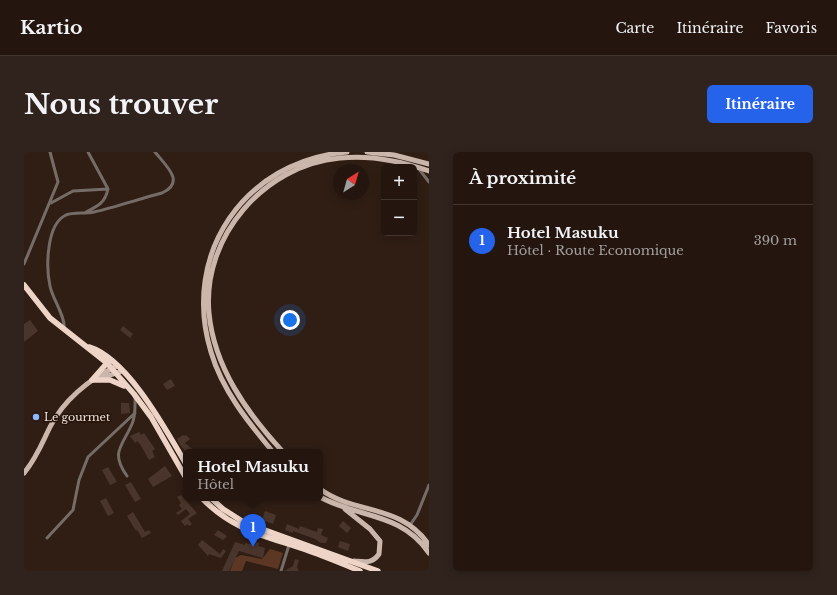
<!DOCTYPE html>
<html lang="fr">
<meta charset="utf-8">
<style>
:root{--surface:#24160f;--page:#30231d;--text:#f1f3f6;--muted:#a39f9e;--line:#41352f;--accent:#2563eb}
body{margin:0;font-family:"Libre Baskerville",serif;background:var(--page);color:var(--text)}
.controls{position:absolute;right:12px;top:12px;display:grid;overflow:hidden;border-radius:6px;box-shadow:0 2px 10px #0003}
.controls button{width:36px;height:36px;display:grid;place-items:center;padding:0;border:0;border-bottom:1px solid var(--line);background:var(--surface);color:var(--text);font:20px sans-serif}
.compass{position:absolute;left:309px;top:12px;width:36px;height:36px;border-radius:50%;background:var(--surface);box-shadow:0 2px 10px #0003;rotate:37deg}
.you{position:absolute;left:266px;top:168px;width:14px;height:14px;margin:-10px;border:3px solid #fff;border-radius:50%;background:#1a73e8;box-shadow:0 0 0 6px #1a73e833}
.badge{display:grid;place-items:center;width:26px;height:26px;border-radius:50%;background:var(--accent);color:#fff;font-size:13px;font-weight:700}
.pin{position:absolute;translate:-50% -33px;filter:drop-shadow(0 1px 2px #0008)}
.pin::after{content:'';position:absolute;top:21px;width:14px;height:12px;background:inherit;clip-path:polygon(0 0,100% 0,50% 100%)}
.popup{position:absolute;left:159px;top:297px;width:140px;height:52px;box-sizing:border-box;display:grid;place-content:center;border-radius:6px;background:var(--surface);filter:drop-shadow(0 1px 3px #0005);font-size:13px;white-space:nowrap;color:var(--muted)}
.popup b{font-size:15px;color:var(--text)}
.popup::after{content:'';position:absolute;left:50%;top:100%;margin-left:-8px;border:8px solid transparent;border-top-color:var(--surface)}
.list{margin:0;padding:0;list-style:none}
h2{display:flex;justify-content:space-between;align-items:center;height:52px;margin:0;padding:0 16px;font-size:17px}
h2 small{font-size:13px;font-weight:400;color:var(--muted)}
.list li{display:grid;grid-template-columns:26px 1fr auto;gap:12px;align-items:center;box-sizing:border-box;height:72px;padding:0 16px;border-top:1px solid var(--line)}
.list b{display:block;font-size:15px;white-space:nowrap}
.list p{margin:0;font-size:13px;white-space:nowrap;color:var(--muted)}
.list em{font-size:13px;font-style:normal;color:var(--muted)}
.map{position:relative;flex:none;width:405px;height:419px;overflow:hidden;border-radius:6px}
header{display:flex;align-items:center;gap:24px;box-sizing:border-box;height:56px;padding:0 20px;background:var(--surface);border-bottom:1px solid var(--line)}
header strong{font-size:19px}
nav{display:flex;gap:22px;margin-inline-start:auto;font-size:14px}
.intro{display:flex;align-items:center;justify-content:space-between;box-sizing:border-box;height:96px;padding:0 24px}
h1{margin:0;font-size:28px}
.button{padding:10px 18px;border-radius:6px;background:var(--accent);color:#fff;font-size:14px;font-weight:700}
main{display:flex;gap:24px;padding:0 24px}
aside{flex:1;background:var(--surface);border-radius:6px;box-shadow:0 2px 10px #0003}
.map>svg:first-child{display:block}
.green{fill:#5c3723}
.building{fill:#49352b}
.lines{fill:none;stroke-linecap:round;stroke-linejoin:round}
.street{stroke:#766c67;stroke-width:3}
.primary{stroke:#cbb6ac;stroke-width:5}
.highway{stroke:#edd4c7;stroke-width:5.5}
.poi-dot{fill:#8db9fc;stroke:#26140b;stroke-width:1.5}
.labels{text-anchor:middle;stroke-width:3;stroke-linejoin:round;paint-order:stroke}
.poi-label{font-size:11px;fill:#eee1da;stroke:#26140b;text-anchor:start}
</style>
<header>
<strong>Kartio</strong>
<nav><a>Carte</a><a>Itinéraire</a><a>Favoris</a></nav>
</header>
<div class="intro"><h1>Nous trouver</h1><a class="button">Itinéraire</a></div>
<main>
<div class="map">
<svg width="405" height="419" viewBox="0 0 405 419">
<rect width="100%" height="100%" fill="#301e14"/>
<path class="green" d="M246,397l13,4 -5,16 -32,-8 -4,10h-12l5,-13 6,-3 21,4z"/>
<path class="building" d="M6,168l8,11 -14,11v-18z
M99,174l10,8 -3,4 -10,-8z
M147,227l4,7 -8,4 -4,-6z
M97,251h8l1,10 -9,1z
M115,280l2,3 3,-2 11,16 -3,2 3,6 -6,3 -9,-16 -3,-3 -2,2 -5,-7z
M159,283l1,1 2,-1 4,4 -5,4 11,9h-10l-6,-7 -3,-6z
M141,314l7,10 -19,11 -5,-8z
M84,315l9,15 -7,3 -8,-15z
M107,330l10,17 -6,3 -10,-17z
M157,343l16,18 -9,6 4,5 -3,2 -2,-2 -2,2 -4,-5 9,-7 -4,-5 -8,6 -2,-2 6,-4 -3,-4 2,-2 -4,-6z
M82,346l8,15 -6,3 -8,-15z
M241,359l11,4 -3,9 -11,-4z
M109,360l12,20 4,-2 2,3 -9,5 -5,-8 -1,1 -9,-15z
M319,369l8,7 -4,5 -8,-7z
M263,372l12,5 1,-3 17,6 1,-4 5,1 -2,6 7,3 -2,5h-5l-6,-4 -22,-8v2l-8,-3z
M194,378l9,6 -4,4 -9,-5z
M178,388l18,14 3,-5 3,2 -5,7 -12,-4 -1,2 -10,-11z
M316,389l10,3 -2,7 -10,-4z
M211,390l10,3v-2l10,2 1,-3 3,1 -1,3 7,2 -2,10 -24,-7 -10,20h-7z
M271,407l4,1 -2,7 2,4h-15l9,-5z"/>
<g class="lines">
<path class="street" d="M395,17l10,13
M27,51l22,-12 35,-2
M62,60c12,-6 19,-9 22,-23l-20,-37
M0,112l34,-82 -8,-30
M40,177c2,-12 -12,-31 -14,-43 -4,-18 -4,-62 16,-71 8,-3 19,-1 28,-3 22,-5 45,-13 68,-19 24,-11 4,-27 -7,-41
M103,324c-17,-24 -5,-29 5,-52 4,-9 3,-19 3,-28
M386,373l7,-10 12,-30
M23,386l26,-28 6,-30 9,-23 47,-44
M257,419l8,-26"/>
<path class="primary" d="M343,0l27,3 35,9
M75,227l23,-8
M249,300c-25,-30 -51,-62 -62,-100 -30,-98 33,-191 136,-200
M259,300c-36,-39 -69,-85 -74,-139 -7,-76 55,-148 131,-155 29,-3 61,3 89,13
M0,321c12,-14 18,-30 26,-46 13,-26 39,-48 65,-60
M296,337c35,26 80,14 109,56
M296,345c38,21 81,15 109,56
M321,357l25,20 10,12 -1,13c-7,10 -14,8 -25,7"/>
<path class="highway" d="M0,133l26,33 57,45 27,31 17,23 35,61
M65,195c39,12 77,83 97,117
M68,228h18l14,6
M68,228l15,-17
M178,346c31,33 65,38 107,53 17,6 34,13 51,20
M187,346l12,11 22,14 133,48"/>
</g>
<circle class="poi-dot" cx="12" cy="265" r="4"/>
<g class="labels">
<g class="poi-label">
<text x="20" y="269">Le gourmet</text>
</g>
</g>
</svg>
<div class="controls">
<button>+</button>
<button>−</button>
</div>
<svg class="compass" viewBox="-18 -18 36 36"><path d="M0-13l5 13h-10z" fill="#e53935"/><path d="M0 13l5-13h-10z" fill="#a39f9e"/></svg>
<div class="you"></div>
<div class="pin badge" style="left:229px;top:395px">1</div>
<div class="popup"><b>Hotel Masuku</b>Hôtel</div>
</div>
<aside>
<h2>À proximité<small></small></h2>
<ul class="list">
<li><span class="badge">1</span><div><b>Hotel Masuku</b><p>Hôtel · Route Economique</p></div><em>390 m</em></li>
</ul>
</aside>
</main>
